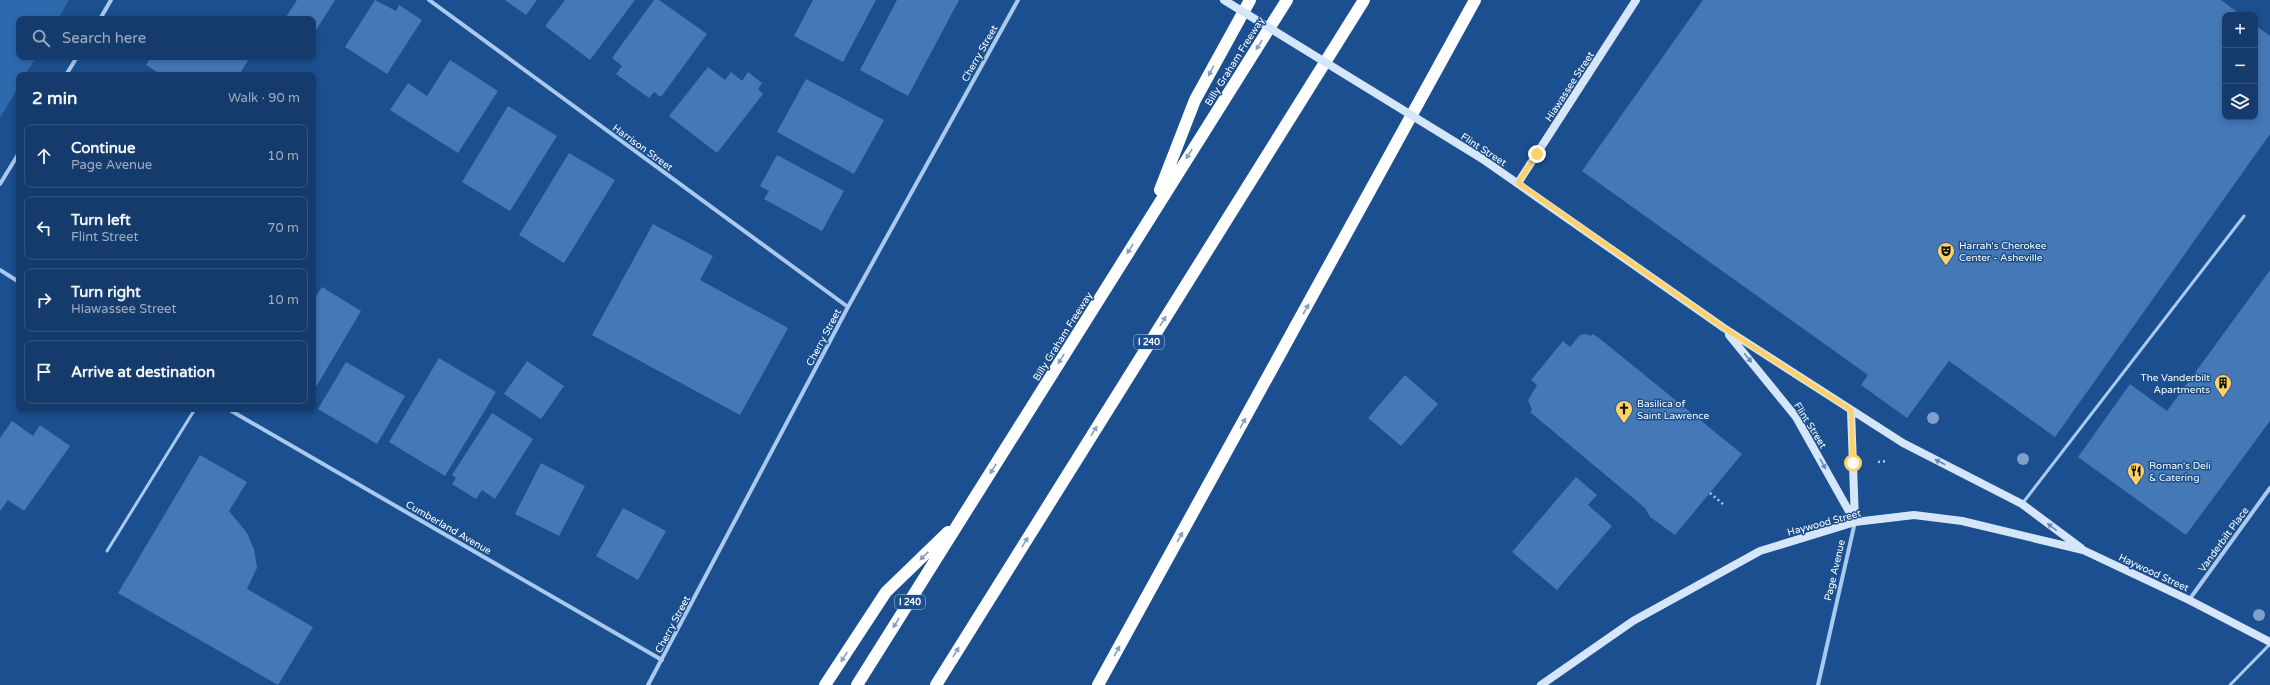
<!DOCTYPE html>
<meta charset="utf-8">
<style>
:root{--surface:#143b6b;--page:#1d4271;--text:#f1f3f6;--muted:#9dadc1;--line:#33557e}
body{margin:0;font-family:"Varela Round",sans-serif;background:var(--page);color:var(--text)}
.controls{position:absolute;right:12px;top:12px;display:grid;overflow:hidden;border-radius:8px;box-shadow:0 2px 6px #0003}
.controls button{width:36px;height:36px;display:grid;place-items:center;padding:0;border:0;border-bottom:1px solid var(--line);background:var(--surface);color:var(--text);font:20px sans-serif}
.stop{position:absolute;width:12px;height:12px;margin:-9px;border:3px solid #ffd166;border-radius:50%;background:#fff}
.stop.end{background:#ffd166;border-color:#fff;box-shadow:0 1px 4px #0008}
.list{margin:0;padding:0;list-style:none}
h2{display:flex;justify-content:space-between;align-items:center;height:52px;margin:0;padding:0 16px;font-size:17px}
h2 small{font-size:13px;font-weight:400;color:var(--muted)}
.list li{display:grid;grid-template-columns:26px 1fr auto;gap:12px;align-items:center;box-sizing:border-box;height:64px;margin:0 8px 8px;padding:0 8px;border:1px solid var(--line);border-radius:8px}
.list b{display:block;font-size:15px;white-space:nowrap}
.list p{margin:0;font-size:13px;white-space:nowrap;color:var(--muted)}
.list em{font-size:13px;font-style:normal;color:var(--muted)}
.icon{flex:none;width:22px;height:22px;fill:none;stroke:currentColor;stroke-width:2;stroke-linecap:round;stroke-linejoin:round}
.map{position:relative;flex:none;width:2270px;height:685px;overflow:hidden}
.search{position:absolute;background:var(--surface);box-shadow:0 2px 6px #0003;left:16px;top:16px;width:300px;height:44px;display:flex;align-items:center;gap:10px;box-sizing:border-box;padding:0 14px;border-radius:8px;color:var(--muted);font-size:15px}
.panel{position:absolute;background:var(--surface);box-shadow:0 2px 6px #0003;left:16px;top:72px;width:300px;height:340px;border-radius:8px}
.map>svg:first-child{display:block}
.green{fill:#2e69ad}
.building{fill:#4478b7}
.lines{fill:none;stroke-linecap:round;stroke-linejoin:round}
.path{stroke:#a9c9ee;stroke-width:2.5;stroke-dasharray:2 3;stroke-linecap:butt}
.lane{stroke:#a9c9ee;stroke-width:3}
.street{stroke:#a9c9ee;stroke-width:4}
.secondary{stroke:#d6e6fa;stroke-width:8}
.highway{stroke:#fff;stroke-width:12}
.secondary-bridge{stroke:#d6e6fa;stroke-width:8}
.tree{fill:#7ea0ca}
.oneway{fill:#829ec1}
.oneway2{fill:#668bba}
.route{stroke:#ffd166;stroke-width:5}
.labels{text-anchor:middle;stroke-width:3;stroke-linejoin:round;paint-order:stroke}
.shield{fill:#1b4f8f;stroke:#bbcadd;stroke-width:1}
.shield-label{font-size:9px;font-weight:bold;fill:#fff}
.street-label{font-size:10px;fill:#fff;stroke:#1b4f8f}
.poi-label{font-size:10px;fill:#fff;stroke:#1b4f8f;text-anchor:start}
</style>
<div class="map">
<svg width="2270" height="685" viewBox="0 0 2270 685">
<rect width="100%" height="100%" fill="#1b4f8f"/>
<path class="green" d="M0,0h69l-11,19h-39v38h17l-11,18h-6v11l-19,32z"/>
<path class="building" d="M297,0h38l-22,35v-16h-24l-3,-2z
M375,0l21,11 3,-6 23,15 -35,54 -42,-27z
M505,0h32l-11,15z
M565,0h70l-45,60 -45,-34z
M654,0h5l48,34 -46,63 -7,-5 -5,6 -33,-24 6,-8 -10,-8z
M813,0h63l-33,62 -49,-26z
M897,0h62l-51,96 -48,-26z
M1703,0h518l20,15h-16v102h30v-92l15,11v98l-215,303 -106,-76 -42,57 -46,-33 7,-10 -286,-204z
M151,57h99l-11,18h-77l-16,-10z
M450,60l48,31 -40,62 -68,-43 18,-27 19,13z
M708,67l17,13 6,-8 11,9 6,-9 14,11 -4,6 5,5 -46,59 -48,-37z
M806,79l78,41 -30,54 -77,-42z
M508,106l49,30 -47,75 -48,-29z
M569,153l46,27 -51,83 -45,-28z
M777,155l67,36 -22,40 -58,-32 5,-8 -9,-5z
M653,224l60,32 -13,24 88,48 -48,87 -148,-80z
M2270,270v151l-84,114 -108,-78 52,-73 37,27z
M322,287l39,24 -45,76 -3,-2v-84z
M1586,334l5,2 2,-2 6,4 143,116 -67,81 -25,-18 -5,-9 -115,-96 2,-2 -4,-10 9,-15 -6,-5 32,-39 7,6 10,-12z
M439,358l57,34 -51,84 -56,-34z
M527,361l37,25 -23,33 -37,-25z
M346,362l59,34 -28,48 -59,-35z
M1405,375l33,29 -37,42 -33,-28z
M492,413l41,26 -38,60 -13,-9 -6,9 -24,-15 4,-6 -4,-3z
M12,421l21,15 7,-11 30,21 -46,65 -16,-11 -8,11v-73z
M200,455l47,27 -18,29 18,22 7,16 3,19 -10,21 66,38 -35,58 -160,-92z
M541,463l44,23 -26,50 -44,-22z
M1576,477l21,18 -9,10 24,21 -55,64 -45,-38z
M623,508l43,23 -28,49 -42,-24z"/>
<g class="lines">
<path class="path" d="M1878,462l9,-1
M1710,493l13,11"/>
<path class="lane" d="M2022,504l222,-288
M107,551l88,-142
M2230,685l40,-41"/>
<path class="street" d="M429,0l419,307
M100,19l11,-19
M66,75l11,-18
M0,184l19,-31
M0,270l19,12
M228,409l434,251
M2189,600l81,-112
M648,685l200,-378 170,-307
M1818,685l37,-163"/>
<path class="secondary" d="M1481,158l243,170 179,115 119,61 59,44
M1518,183l118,-183
M1729,335l67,82 59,105
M1851,410l4,111
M1541,685l92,-64 127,-70 95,-29 59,-7 48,6 121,29 106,50 81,42"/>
<path class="highway" d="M1160,190l35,-90 55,-100
M825,685l61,-93 62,-60
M857,685l430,-685
M936,685l428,-685
M1098,685l377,-685"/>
<path class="secondary-bridge" d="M1224,0l257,158"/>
</g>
<g class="tree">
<circle cx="1933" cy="418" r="6"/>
<circle cx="2023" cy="459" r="6"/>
<circle cx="2259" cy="615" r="6"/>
</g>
<defs><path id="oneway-solid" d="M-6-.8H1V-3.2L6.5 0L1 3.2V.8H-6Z"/></defs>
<g class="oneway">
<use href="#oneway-solid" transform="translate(1259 45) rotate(122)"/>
<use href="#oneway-solid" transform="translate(1211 71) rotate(118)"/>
<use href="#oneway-solid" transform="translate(1189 154) rotate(122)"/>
<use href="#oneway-solid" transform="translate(1130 249) rotate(122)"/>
<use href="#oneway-solid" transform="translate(1306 309) rotate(-61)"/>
<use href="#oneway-solid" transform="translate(1163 321) rotate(-58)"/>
<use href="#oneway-solid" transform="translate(1061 359) rotate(122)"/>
<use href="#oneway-solid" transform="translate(1243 423) rotate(-61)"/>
<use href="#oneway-solid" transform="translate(1094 431) rotate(-58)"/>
<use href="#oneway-solid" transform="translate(993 469) rotate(122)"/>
<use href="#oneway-solid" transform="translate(1180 537) rotate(-61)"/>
<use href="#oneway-solid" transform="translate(1025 542) rotate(-58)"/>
<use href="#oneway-solid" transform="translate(924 556) rotate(136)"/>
<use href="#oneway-solid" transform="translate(896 623) rotate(122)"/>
<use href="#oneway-solid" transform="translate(1117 651) rotate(-61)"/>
<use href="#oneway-solid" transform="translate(956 652) rotate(-58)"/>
<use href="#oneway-solid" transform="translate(844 657) rotate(123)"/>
</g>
<g class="oneway2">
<use href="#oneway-solid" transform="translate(1748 358) rotate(51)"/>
<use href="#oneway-solid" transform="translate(1940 462) rotate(-153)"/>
<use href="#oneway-solid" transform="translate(1823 464) rotate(60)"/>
<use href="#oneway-solid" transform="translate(2052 527) rotate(-143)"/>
</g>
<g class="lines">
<path class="route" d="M1537,154l-19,29 206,145 127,82 2,53"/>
</g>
<defs>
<symbol id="theatre-pin" viewBox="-11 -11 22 30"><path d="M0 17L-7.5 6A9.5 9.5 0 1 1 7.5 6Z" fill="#ffd166" stroke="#1b4f8f"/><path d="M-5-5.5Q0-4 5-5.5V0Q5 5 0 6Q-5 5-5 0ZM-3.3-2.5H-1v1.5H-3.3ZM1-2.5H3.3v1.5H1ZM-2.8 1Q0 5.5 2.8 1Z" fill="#111"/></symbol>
<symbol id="building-pin" viewBox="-11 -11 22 30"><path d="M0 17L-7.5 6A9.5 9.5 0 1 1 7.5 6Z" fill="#ffd166" stroke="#1b4f8f"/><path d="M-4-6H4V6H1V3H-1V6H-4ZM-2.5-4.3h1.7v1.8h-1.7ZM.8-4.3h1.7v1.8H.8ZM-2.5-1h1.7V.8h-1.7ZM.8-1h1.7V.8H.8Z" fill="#111"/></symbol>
<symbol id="church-pin" viewBox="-11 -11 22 30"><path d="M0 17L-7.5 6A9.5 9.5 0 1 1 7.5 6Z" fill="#ffd166" stroke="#1b4f8f"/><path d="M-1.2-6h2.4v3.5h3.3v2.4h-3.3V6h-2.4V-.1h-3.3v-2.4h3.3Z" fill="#111"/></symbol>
<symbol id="restaurant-pin" viewBox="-11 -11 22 30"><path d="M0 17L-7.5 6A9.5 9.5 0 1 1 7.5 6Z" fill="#ffd166" stroke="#1b4f8f"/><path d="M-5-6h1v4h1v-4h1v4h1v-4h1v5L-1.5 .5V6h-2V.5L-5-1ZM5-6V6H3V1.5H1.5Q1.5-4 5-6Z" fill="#111"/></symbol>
</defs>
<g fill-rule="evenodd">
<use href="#theatre-pin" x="1936" y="241" width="20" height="27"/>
<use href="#building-pin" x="2213" y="373" width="20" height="27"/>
<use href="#church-pin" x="1614" y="399" width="20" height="27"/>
<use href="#restaurant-pin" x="2126" y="461" width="20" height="27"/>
</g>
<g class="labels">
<g class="shield">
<rect x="1134" y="335" width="30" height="14" rx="3"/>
<rect x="895" y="595" width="30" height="14" rx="3"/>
</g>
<g class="shield-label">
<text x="1149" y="345">I 240</text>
<text x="910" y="605">I 240</text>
</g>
<g class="street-label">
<text transform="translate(979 53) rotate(-61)" y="4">Cherry Street</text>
<text transform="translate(1234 61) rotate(-58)" y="4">Billy Graham Freeway</text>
<text transform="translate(1569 86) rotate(-57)" y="4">Hiawassee Street</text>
<text transform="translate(643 147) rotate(36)" y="4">Harrison Street</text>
<text transform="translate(1484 149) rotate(33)" y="4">Flint Street</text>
<text transform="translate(1062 336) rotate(-58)" y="4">Billy Graham Freeway</text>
<text transform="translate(823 337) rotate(-62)" y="4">Cherry Street</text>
<text transform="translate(1811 425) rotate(58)" y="4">Flint Street</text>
<text transform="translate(1824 522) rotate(-15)" y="4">Haywood Street</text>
<text transform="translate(449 527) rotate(30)" y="4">Cumberland Avenue</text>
<text transform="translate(2223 539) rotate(-54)" y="4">Vanderbilt Place</text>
<text transform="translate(1834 570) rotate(-77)" y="4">Page Avenue</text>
<text transform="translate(2154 572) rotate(25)" y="4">Haywood Street</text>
<text transform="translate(672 624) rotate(-62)" y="4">Cherry Street</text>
</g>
<g class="poi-label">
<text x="1959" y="249">Harrah's Cherokee<tspan x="1959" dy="12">Center - Asheville</tspan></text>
<text x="2210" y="381" text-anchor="end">The Vanderbilt<tspan x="2210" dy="12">Apartments</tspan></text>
<text x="1637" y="407">Basilica of<tspan x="1637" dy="12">Saint Lawrence</tspan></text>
<text x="2149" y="469">Roman's Deli<tspan x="2149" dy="12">&amp; Catering</tspan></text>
</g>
</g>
</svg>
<div class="controls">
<button>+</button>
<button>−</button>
<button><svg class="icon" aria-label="layers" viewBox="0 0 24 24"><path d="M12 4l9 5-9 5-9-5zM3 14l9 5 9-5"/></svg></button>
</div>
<div class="stop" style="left:1853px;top:463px"></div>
<div class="stop end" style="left:1537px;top:154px"></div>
<div class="search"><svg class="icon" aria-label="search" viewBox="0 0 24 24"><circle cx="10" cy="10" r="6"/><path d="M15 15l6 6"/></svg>Search here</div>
<section class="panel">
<h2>2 min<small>Walk · 90 m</small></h2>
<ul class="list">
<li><svg class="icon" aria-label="ahead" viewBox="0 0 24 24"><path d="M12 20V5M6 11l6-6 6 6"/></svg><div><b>Continue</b><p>Page Avenue</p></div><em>10 m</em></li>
<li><svg class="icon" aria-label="left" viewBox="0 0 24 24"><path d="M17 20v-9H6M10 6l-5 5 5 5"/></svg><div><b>Turn left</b><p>Flint Street</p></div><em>70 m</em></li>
<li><svg class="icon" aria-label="right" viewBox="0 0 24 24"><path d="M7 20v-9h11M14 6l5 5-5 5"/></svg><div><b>Turn right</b><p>Hiawassee Street</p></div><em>10 m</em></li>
<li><svg class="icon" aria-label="arrive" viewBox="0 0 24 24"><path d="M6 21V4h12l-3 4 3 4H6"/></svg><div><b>Arrive at destination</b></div></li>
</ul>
</section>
</div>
